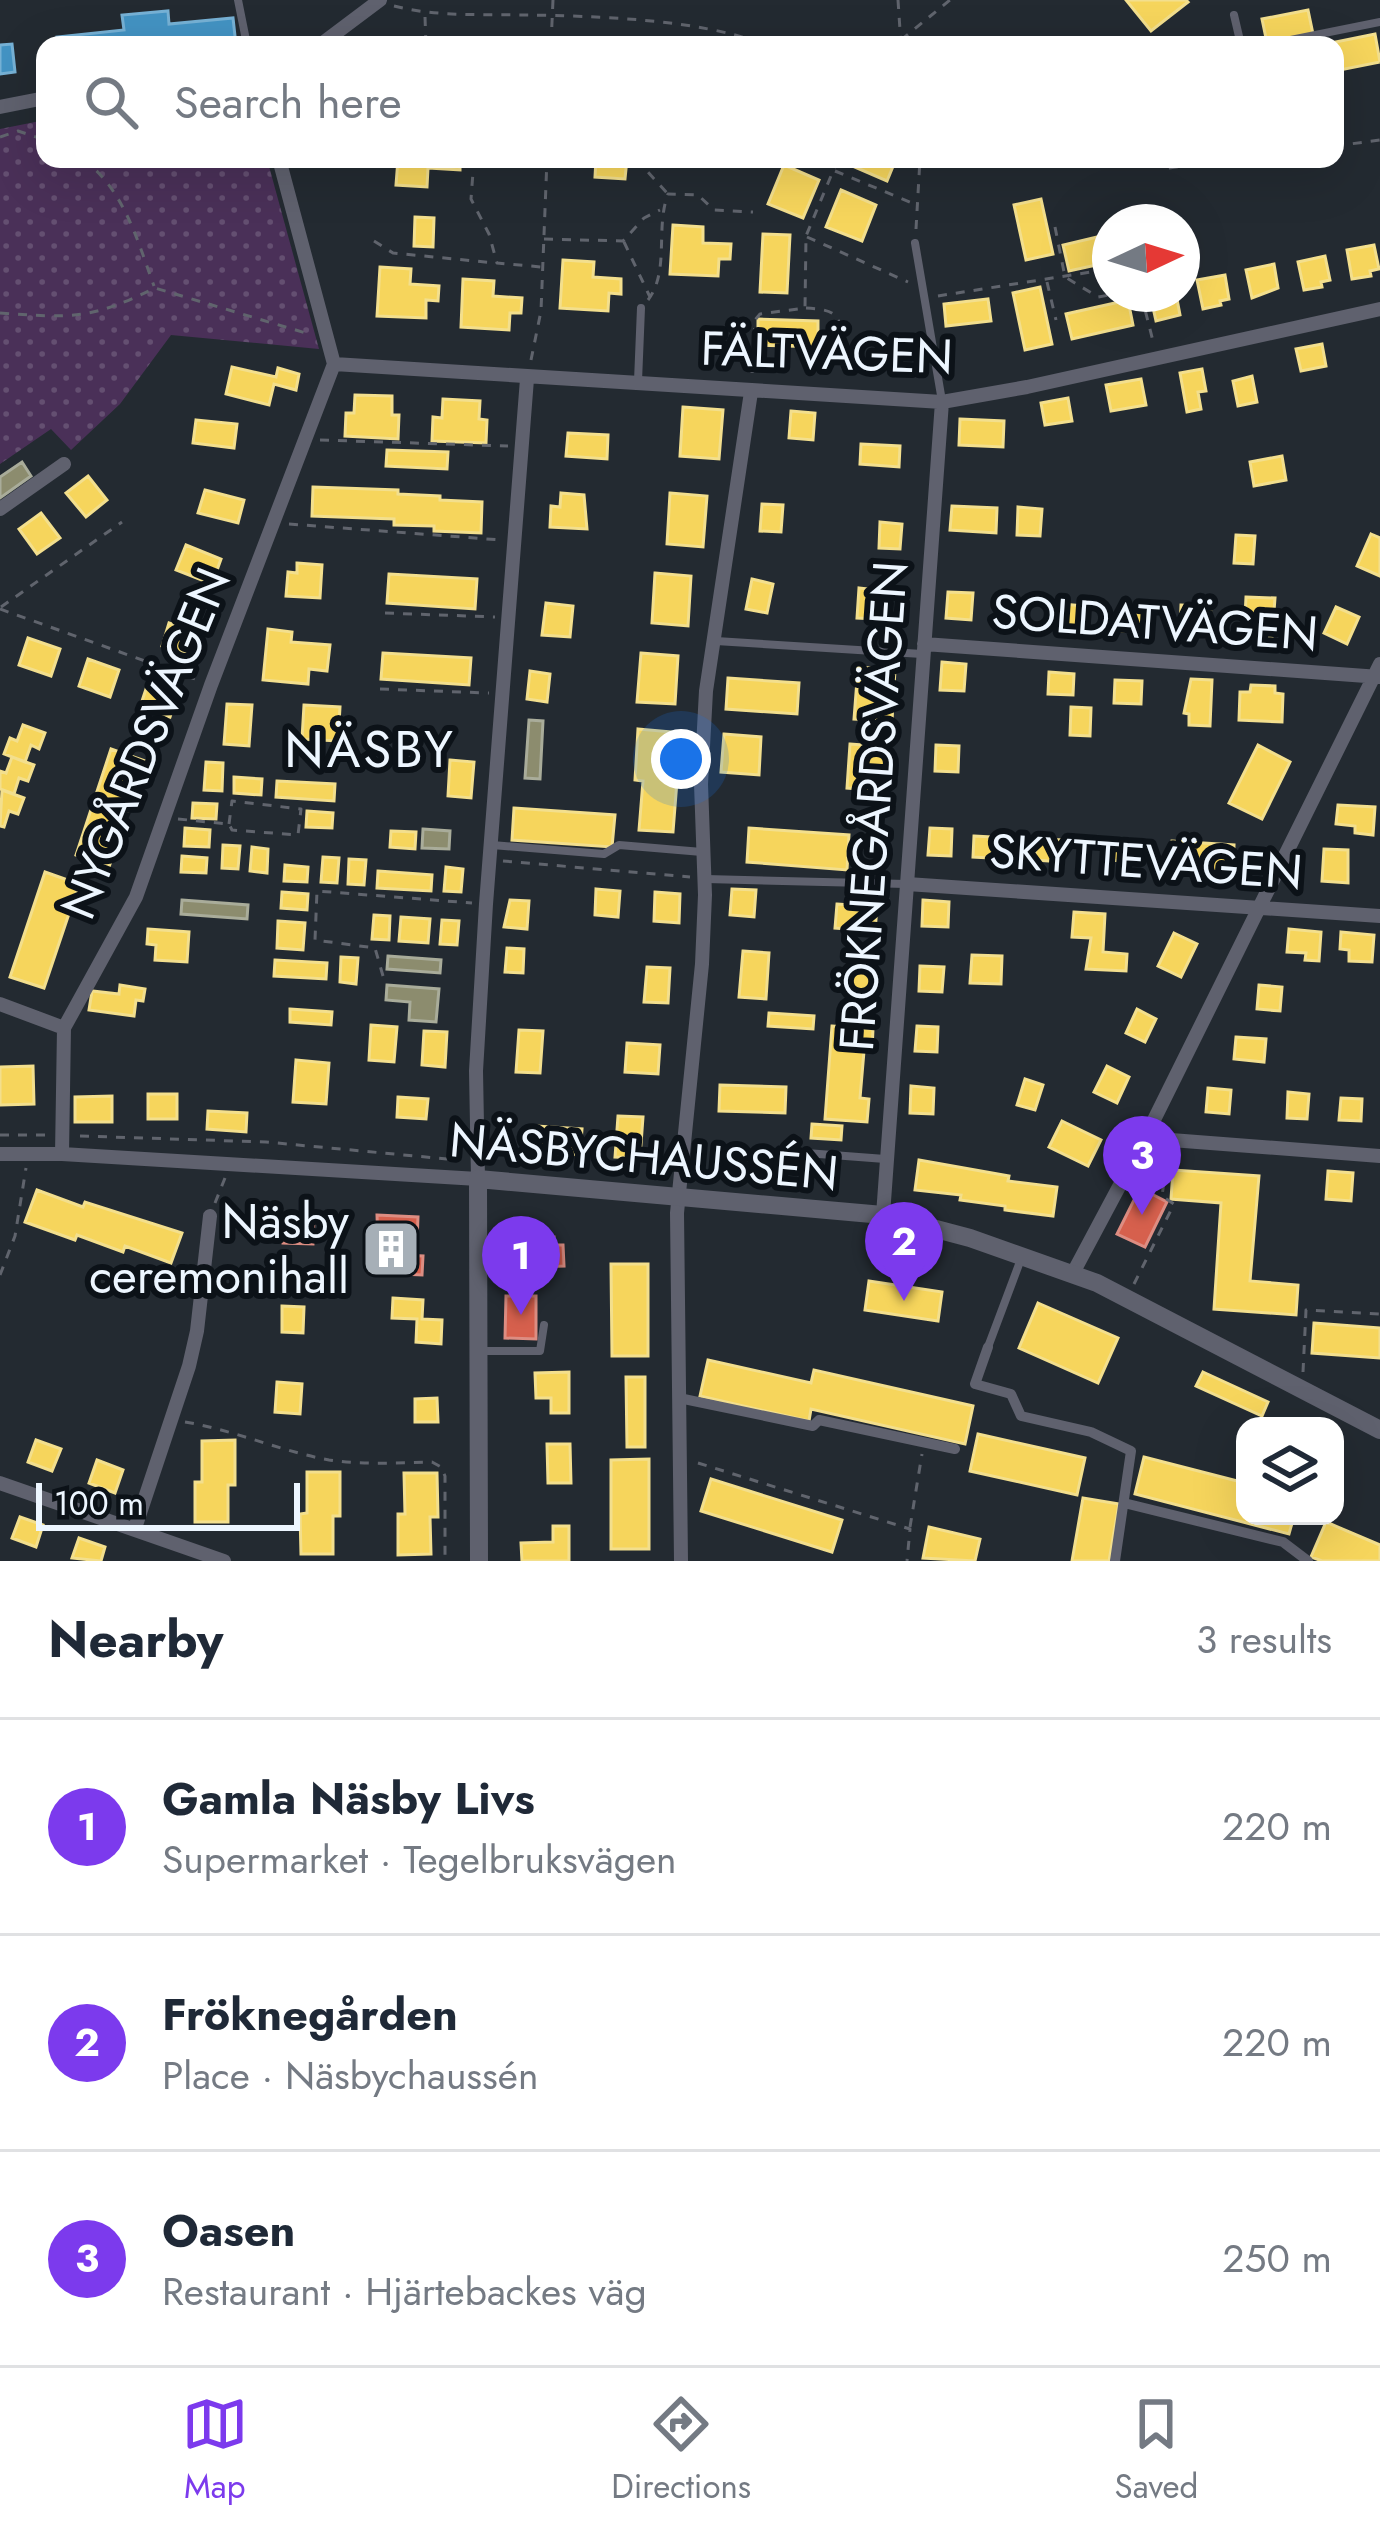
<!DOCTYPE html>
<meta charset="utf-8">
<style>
:root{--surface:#fff;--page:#f6f6f7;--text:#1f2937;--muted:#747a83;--line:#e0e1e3;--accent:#7c3aed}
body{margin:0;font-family:Jost,sans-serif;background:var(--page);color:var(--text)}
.controls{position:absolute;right:36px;bottom:36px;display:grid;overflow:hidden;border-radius:24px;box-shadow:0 12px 48px #0002}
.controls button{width:108px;height:108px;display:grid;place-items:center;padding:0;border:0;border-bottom:3px solid var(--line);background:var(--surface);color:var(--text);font:60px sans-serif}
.compass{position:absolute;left:1092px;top:204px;width:108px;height:108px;border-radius:50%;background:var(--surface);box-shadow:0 12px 48px #0002;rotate:86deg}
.scale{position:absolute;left:36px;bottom:30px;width:264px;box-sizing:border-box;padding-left:12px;border:6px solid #edf6ff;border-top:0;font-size:33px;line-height:42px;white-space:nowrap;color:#edf6ff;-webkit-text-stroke:9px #0c1218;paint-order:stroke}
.you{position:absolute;left:681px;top:759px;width:42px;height:42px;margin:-30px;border:9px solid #fff;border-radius:50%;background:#1a73e8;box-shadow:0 0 0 18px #1a73e833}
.badge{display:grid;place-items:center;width:78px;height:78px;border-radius:50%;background:var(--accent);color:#fff;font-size:39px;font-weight:700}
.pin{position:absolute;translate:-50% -99px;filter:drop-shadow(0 3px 6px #0008)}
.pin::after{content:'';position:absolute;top:63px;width:42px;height:36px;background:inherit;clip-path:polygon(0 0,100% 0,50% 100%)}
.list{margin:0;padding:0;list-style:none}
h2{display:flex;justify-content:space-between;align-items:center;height:156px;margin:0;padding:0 48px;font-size:51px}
h2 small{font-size:39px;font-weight:400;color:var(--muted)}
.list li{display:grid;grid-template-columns:78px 1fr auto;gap:36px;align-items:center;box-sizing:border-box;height:216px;padding:0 48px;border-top:3px solid var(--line)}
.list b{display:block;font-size:45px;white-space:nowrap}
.list p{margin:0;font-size:39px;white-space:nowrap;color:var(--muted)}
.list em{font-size:39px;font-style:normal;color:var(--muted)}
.icon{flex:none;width:66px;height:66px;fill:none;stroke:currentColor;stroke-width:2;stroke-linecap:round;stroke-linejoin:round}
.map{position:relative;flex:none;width:1380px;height:1561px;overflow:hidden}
.search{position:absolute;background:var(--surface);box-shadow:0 12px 48px #0002;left:36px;right:36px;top:36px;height:132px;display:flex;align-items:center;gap:30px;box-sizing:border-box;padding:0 42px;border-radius:24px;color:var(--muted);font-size:45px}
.sheet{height:804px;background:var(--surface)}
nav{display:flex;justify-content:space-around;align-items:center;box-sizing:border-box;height:168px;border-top:3px solid var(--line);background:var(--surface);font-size:33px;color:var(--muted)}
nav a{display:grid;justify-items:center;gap:6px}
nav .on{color:var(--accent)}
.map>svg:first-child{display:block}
.park{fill:url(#park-dots)}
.homes{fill:#f6d55c;stroke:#f3df8d;stroke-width:3}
.shops{fill:#d6604d;stroke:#dd8d82;stroke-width:3}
.schools{fill:#4393c3;stroke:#76b1d5;stroke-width:3}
.industry{fill:#8c8c6e;stroke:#a9ac9a;stroke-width:3}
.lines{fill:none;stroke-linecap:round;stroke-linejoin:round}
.path{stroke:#60646d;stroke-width:3;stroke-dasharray:9 9;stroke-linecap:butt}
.service{stroke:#5f616e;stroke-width:8}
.pedestrian{stroke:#5f616e;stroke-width:10}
.minor{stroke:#5f616e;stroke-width:14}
.tertiary{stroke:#5f616e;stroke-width:18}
.labels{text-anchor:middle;stroke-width:12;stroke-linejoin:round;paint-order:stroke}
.street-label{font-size:48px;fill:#edf6ff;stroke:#0c1218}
.poi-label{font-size:48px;fill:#edf6ff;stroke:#0c1218;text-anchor:end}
.neighbourhood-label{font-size:51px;letter-spacing:3px;fill:#edf6ff;stroke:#0c1218}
</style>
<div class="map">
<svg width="1380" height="1561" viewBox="0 0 1380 1561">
<defs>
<pattern id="park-dots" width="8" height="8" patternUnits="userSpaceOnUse" patternTransform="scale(3)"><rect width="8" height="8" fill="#4a3058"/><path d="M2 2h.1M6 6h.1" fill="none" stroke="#644f71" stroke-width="1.8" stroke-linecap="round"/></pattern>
</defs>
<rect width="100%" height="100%" fill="#232a31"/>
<path class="park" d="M45,120v39h222l52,190 -148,-14 -51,69 -49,46 -20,-21 -51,35v-335z"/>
<path class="homes" d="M1126,0h60l2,2 -37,29z
M1308,10l5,24 -46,9 -5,-24z
M1375,34l5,28 -45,9v-26h-14z
M398,159h62v11l-32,-2 -1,19 -31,-2z
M596,159h31l-2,20 -30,-2z
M853,159h43l-9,22 -37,-16z
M784,165l35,15 -16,38 -35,-14z
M841,190l35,15 -14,36 -36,-14z
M1041,199l12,55 -27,6 -12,-55z
M415,217l19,1 -1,29 -19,-1z
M673,225l30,2v16l28,1 -1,15h-11l-1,17 -48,-2z
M763,234l27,1 -3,58 -27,-1z
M1110,234v28l-41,9 -6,-26z
M1374,245l5,24 -9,2 1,5 -19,3 -5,-29z
M1325,256l5,24 -9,2 1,5 -18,3 -6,-28z
M563,260l31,2 -1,15 28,2v15l-12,-1 -1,18 -48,-3z
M1274,264l4,24 -26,10 -6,-28z
M380,267l31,2 -1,15 29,2 -1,15 -12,-1v18l-49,-2z
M1225,275l4,24 -9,2 1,4 -18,4 -6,-29z
M463,279l31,2 -1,15 29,2 -1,15h-11l-1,17 -48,-3z
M1040,287l12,57 -27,6 -12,-57z
M1150,294h26l4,21 -24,6z
M988,299l3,22 -45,5 -2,-22z
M1128,300l5,25 -61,14 -6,-25z
M758,319l60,2v26l-60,-2z
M1322,344l4,22 -25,5 -5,-22z
M232,367l44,10 2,-9 21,6 -3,16 -22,-6 -5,21 -43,-11z
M1202,369l4,22 -8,1 3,17 -14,3 -7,-39z
M1252,376l5,26 -19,4 -5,-25z
M1141,379l5,26 -35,6 -5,-26z
M355,395l37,1v19h7l-1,24 -53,-3 1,-23h8z
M1068,398l4,23 -27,4 -4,-22z
M443,399l37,2 -1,18 8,1 -1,23 -54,-2 1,-24 9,1z
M683,407l40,3 -4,49 -39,-3z
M791,411l24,2 -2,27 -24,-2z
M960,419l44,2 -1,26 -44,-2z
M196,420l41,4 -3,24 -41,-5z
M568,433l40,2 -1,24 -41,-3z
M861,444l39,2 -1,21 -39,-3z
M387,450l61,2 -1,17 -61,-3z
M1282,456l4,24 -32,6 -4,-24z
M88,476l19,24 -21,17 -20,-24z
M313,487l85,3v4l42,2v4l42,2 -1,31 -47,-2v-5l-40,-1v-6l-82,-3z
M205,490l39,10 -6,23 -40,-10z
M561,493l23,2 3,34 -37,-2 1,-21 9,1z
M670,493l37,3 -4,51 -36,-3z
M762,504l21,1 -2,27 -21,-1z
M952,506l45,2 -1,25 -46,-3z
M1018,507l24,2 -2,27 -23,-1z
M41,513l19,25 -23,16 -18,-25z
M880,522l22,2 -2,25 -21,-1z
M1371,534l9,4v38l-23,-10z
M1236,535l19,1 -2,28 -19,-1z
M186,545l35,14 -9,25 -36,-14z
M297,563l25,2 -2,33 -34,-2 2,-24 9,1z
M655,573l36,3 -3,50 -36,-3z
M389,574l88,5 -2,30 -88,-6z
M752,579l21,5 -6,29 -21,-4z
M859,588l19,2 -2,29 -19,-1z
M948,592l25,1 -2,27 -25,-2z
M1246,597l29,1 -3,40 -28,-2z
M546,603l27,3 -3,31 -28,-2z
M1062,604l24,2 -1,21 -24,-1z
M1181,605l30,2 -2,25 -29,-2z
M1122,606l27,2 -1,24 -27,-1z
M1336,607l23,10 -12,27 -23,-11z
M169,623l30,10 -7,23 -30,-10z
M268,629l24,3 -1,10 39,3 -3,26 -18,-2 -1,15 -45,-4z
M28,638l32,11 -9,27 -32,-11z
M383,653l88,5 -2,27 -88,-6z
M641,653l37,3 -3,48 -38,-2z
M88,659l31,11 -9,27 -31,-11z
M942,662l24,2 -2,27 -24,-1z
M858,667l37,3 -3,51 -38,-2z
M530,671l20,3 -3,28 -20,-3z
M1049,672l25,2 -1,21 -25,-1z
M728,678l71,5 -2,31 -71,-5z
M1191,679l21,1 -2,46 -21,-1v-11l-5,-1z
M149,680l30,10 -9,27 -30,-10z
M1115,680l27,1 -1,23 -27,-1z
M1251,685l24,1v7l8,1 -1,28 -43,-2 1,-28h10z
M227,704l25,1 -3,41 -25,-2z
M304,705l36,2 -2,34 -36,-2z
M1071,707l20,1 -1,28 -20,-1z
M23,725l22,8 -6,16 -8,-4 -6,17 -21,-8 6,-16 7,3z
M638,729l35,3 -4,48 8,1 -4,51 -34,-2 4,-49 -8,-1z
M724,734l37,3 -2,38 -38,-3z
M850,744l38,3 -3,44 -38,-3z
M936,745l23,1 -1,26 -23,-1z
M1258,745l32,17 -28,57 -33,-16z
M111,749l34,12 -36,106 -33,-12z
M12,757l22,8 -6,16 -9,-3 -5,16 -14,-5v-18l6,2z
M450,760l24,2 -3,36 -23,-2z
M206,762l17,1 -1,28 -18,-1z
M234,777l28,2 -1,16 -27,-2z
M277,781l58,3 -1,17 -58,-4z
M2,790l22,8 -6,16 -9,-3 -5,16 -4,-1z
M193,803l24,1 -1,15 -24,-1z
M1338,805l37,2 -2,28 -18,-2v-7l-19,-2z
M514,808l101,7 -3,32 -100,-7z
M307,811l26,2 -1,15 -26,-1z
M185,828l25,2 -1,17 -25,-1z
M749,828l100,7 -2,35 -100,-8z
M930,828l22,1 -1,27 -23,-1z
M391,831l25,1 -1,17 -25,-2z
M974,836l35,2 -1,21 -35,-2z
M1036,839l28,1 -1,22 -28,-2z
M1103,839l27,2 -1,20 -27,-1z
M1172,841l62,4 -1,32 -63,-3z
M223,845l17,1 -2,23 -16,-1z
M252,847l16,2 -1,24 -17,-2z
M1324,849l24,1v33l-26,-2z
M182,856l25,2 -1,15 -25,-1z
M323,857l16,1 -2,25 -16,-1z
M349,859l17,1 -2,25 -16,-1z
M285,865l23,2 -1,15 -23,-1z
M446,867l17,2 -2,23 -17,-1z
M378,871l54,4 -1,16 -54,-3z
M45,872l34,12 -35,104 -34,-11z
M596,889l24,2 -2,26 -23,-2z
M732,889l24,1 -2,27 -24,-2z
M282,892l26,2 -1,16 -26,-2z
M655,892l25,2 -1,29 -25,-2z
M510,900l19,1 -2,28 -23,-2z
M923,900l26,2 -1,25 -26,-1z
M837,904l40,3 -2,24 -40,-3z
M1074,912l31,2 -2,38 24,2 -1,17 -40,-2 5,-31 -19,-1z
M374,915l16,1 -1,24 -17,-1z
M401,917l29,2 -2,24 -29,-2z
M442,920l17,1 -2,24 -17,-1z
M278,921l27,2 -2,27 -26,-2z
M148,929l41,3 -2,30 -32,-2 1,-15 -9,-1z
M1289,929l32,3 -2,29 -14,-1 1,-7 -19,-1z
M1341,932l33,3 -2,27 -23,-1v-11l-9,-1z
M1174,933l23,11 -16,33 -23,-11z
M507,948l17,1 -1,24 -18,-1z
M743,951l26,2 -3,46 -27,-2z
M972,955l30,1 -1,28 -31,-1z
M341,957l17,1 -2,26 -16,-2z
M275,960l52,3 -1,16 -52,-3z
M920,966l24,1 -2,25 -23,-1z
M647,967l23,1 -2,35 -24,-1z
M850,971l21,2 -2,22 -21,-2z
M120,985l25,4 -2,12 -7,-1 -2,16 -45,-6 3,-19 27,3z
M1259,985l23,2 -2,24 -23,-2z
M290,1009l42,3 -1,13 -41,-3z
M1137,1009l19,10 -11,23 -19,-9z
M769,1013l45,3 -1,13 -45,-3z
M371,1025l26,2 -3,35 -25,-2z
M832,1026l41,3 -1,22h-8l-4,47 9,1 -2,23 -42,-3z
M917,1026l21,1 -1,25 -22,-1z
M519,1030l24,1 -3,42 -24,-1z
M424,1031l23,1 -2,35 -23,-2z
M1236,1037l30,2 -2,23 -30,-3z
M627,1043l33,2 -2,29 -33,-2z
M296,1060l33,3 -3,41 -33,-2z
M33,1066l1,38 -34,1v-38z
M1107,1066l22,11 -12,26 -23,-11z
M1025,1079l18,6 -8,25 -18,-5z
M720,1085l66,2 -1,26 -66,-2z
M911,1086l23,2 -1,26 -23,-1z
M1208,1088l23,2 -2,24 -23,-2z
M1288,1092l21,2 -2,25 -20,-1z
M148,1094h29v25h-29z
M112,1096v26h-37v-25z
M398,1097l30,2 -2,20 -29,-2z
M1341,1098l21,1 -1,22 -22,-1z
M208,1111l39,2 -1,19 -39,-3z
M618,1116l25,1 -3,41 -25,-1z
M1062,1121l39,19 -13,26 -39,-19z
M812,1124l30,2 -1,14 -30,-2z
M536,1126l46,3 -2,26 -46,-3z
M919,1160l90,16 -1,5 49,6 -4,29 -48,-6v-4l-45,-6 1,-5 -46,-5z
M1173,1170l86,6 -9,105 48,4 -2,30 -82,-6 7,-106 -50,-4z
M1328,1171l25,2 -2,28 -25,-2z
M37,1190l46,17 2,-5 97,31 -11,30 -46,-17 -2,6 -46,-17 -2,5 -50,-18z
M611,1264h37v92h-36z
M869,1281l73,11 -4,29 -73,-11z
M393,1298l30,2 -1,19 20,1 -1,24 -25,-2 1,-23 -25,-1z
M1038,1303l80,35 -20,45 -79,-35z
M282,1306l22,1 -1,26 -21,-1z
M1314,1323l66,5v30l-68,-5z
M708,1360l103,23 3,-13 159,36 -8,38 -154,-35 -2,12 -109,-25z
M569,1372v41h-18v-15h-15l-1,-25z
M1203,1372l65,30 -6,14 -66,-30z
M626,1377h19v70h-18z
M277,1382l25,2 -2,30 -25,-2z
M437,1398l1,24h-23v-23z
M978,1434l107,24 -8,37 -107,-24z
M36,1440l25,9 -9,22 -24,-9z
M235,1440v45h-7v37h-33v-40h7v-41z
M547,1444h23l1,39h-23z
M1144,1457l101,26v33h49l-5,18 -154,-40z
M649,1459v90h-38v-89z
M97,1460l26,10 -8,23 -26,-10z
M307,1472h33v44h-7v38h-32l-1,-40 7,-1z
M404,1473h33l1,44h-8l1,37 -33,1v-41h7z
M711,1479l131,41 -10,32 -131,-41z
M1083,1498l36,6 -10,57h-37z
M20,1517l23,8 -7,22 -24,-9z
M1326,1522l54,23v16h-58l-11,-4z
M553,1526h16v35h-47l-1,-18 32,-1z
M929,1527l51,12 -5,22 -52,-3z
M79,1538l26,9 -4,14 -29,-3z"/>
<path class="shops" d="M1140,1188l27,14 -22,45 -28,-13z
M377,1215l41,2 -1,25h-14l-1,13 21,1 -1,19 -43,-2z
M284,1216l30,1 -1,27 -30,-1z
M554,1237v8h9l1,21 -30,1 -1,-21h7v-8z
M506,1296h30v43l-31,-1z"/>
<path class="schools" d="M168,11l1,13 64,-6 3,27h-178l-1,-8 67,-7 -2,-15z
M12,44l3,28 -15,2v-29z"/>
<path class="industry" d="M22,462l9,14 -31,22v-21z
M529,720l14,1 -3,58 -15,-1z
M423,829l27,2 -1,18 -27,-1z
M182,900l66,5 -1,14 -66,-5z
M388,956l53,4 -1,13 -53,-4z
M387,985l52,4 -3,33 -27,-2 1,-18 -24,-2z"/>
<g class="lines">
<path class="path" d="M898,0l3,45
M394,6c43,11 87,8 131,9 71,1 176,4 241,30
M425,17l1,28
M901,40l49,-40
M551,45l2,-45
M0,137l18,-6 27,9
M1335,146l45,-6
M83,159c41,31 54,80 71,127
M474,159l-3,40 18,35 8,29 44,4
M636,159l31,34
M1134,159l34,9 76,-9
M835,171l82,34
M1055,227l10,50 33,20 17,-3
M916,229l4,-70
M807,237l101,45
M544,239l79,2 21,-23 16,-8
M374,241l19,12 102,10
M624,242l26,55
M1047,282l9,38
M1141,294l13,51
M938,296l172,-27
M648,300c22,-29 7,-72 20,-106l30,1 16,15 39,2
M806,308c34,2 31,7 40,37
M0,313c71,5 90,7 155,-25l154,46
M531,360l10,-49 6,-152
M752,373l3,-53 5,-6 45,-6 1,-72 32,-77
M320,440l188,6
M289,524l212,16
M1,607l121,-85
M0,609l198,71
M385,613l110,4
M380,689l109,4
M178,819l51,5 3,6 66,5 3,-26 -69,-8 -3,23
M503,861l187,16
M383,976l-8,-28 -60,-8 2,-49 155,12
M0,1135h46
M80,1136l186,6 181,17
M215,1203l10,-25
M0,1275l15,-39 11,-68
M1134,1284l40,-80 -12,-8 6,-42
M1303,1372l3,-62 74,4
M185,1422c49,8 95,29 144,38 34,5 69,3 103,2l9,5 4,9v85
M698,1463l212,66 -3,32
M910,1527l12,-73"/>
<path class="service" d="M238,0l9,45
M1234,15l7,30
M1265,45l115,-23
M915,243l27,158
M638,381l3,-73
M716,641l206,13
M492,845l112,9 15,-9 83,7
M706,879l200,5
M806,1153l79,6
M988,1347l33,-88
M479,1351h61l4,-26"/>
<path class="pedestrian" d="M988,1347l-13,37 36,10 10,22 70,16 40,19 -16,110
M679,1398l134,28 6,-6 136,29
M1124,1503l159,39 25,19"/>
<path class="minor" d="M320,45l60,-45
M0,107l45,-9
M279,159l55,205
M334,364l608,38 85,-15 353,-78
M0,509l64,-45
M924,644l456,33
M907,884l473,32
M0,1004l64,24
M1145,1138l235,18
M0,1154h62l416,25 -2,-108 10,-167 41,-525
M62,1154l2,-126 72,-131 75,-212 123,-321
M883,1215l59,-813
M1073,1273l72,-135 235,-474
M0,1483l224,78
M135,1528l54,-162 8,-35 13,-115
M681,1561l-4,-348 25,-249 3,-69 -4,-111 5,-93 45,-299"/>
<path class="tertiary" d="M479,1561l-1,-382 405,36 87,23 127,45 283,147"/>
</g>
<defs>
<symbol id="building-square" viewBox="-11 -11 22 22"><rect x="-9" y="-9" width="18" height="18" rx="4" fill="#a6afb7" stroke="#0c1218"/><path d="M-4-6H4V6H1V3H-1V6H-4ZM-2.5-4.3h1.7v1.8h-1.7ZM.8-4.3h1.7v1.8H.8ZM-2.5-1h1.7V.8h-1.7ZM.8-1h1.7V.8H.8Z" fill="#fff"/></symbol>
</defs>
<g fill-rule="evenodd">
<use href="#building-square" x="358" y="1216" width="66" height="66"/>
</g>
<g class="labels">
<g class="street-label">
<text transform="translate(827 352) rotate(2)" y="17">FÄLTVÄGEN</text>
<text transform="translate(1155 622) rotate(4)" y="17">SOLDATVÄGEN</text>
<text transform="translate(145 743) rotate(-68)" y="17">NYGÅRDSVÄGEN</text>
<text transform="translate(873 806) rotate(-86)" y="17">FRÖKNEGÅRDSVÄGEN</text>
<text transform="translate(1146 861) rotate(4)" y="17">SKYTTEVÄGEN</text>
<text transform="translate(644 1156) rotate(5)" y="17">NÄSBYCHAUSSÉN</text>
</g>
<g class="poi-label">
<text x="349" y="1238">Näsby<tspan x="349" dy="55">ceremonihall</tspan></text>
</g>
<g class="neighbourhood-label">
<text x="370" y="767">NÄSBY</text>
</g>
</g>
</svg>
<div class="controls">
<button><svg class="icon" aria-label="layers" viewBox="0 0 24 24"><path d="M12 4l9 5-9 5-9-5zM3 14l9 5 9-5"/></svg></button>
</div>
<svg class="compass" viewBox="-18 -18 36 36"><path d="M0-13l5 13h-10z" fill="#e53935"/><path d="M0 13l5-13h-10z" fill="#747a83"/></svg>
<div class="scale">100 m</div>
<div class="you"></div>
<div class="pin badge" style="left:521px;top:1315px">1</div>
<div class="pin badge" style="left:904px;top:1301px">2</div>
<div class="pin badge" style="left:1142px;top:1215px">3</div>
<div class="search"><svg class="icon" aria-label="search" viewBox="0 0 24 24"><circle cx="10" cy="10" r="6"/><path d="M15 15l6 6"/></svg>Search here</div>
</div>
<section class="sheet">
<h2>Nearby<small>3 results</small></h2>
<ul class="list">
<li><span class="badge">1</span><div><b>Gamla Näsby Livs</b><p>Supermarket · Tegelbruksvägen</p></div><em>220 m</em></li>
<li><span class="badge">2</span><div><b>Fröknegården</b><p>Place · Näsbychaussén</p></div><em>220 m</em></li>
<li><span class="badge">3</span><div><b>Oasen</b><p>Restaurant · Hjärtebackes väg</p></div><em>250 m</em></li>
</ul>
</section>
<nav>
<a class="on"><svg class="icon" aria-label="map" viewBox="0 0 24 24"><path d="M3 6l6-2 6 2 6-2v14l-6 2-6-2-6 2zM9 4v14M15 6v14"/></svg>Map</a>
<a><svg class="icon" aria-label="directions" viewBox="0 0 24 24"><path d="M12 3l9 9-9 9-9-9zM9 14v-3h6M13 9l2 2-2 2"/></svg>Directions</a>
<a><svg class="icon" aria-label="saved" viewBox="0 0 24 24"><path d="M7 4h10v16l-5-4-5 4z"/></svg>Saved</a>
</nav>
